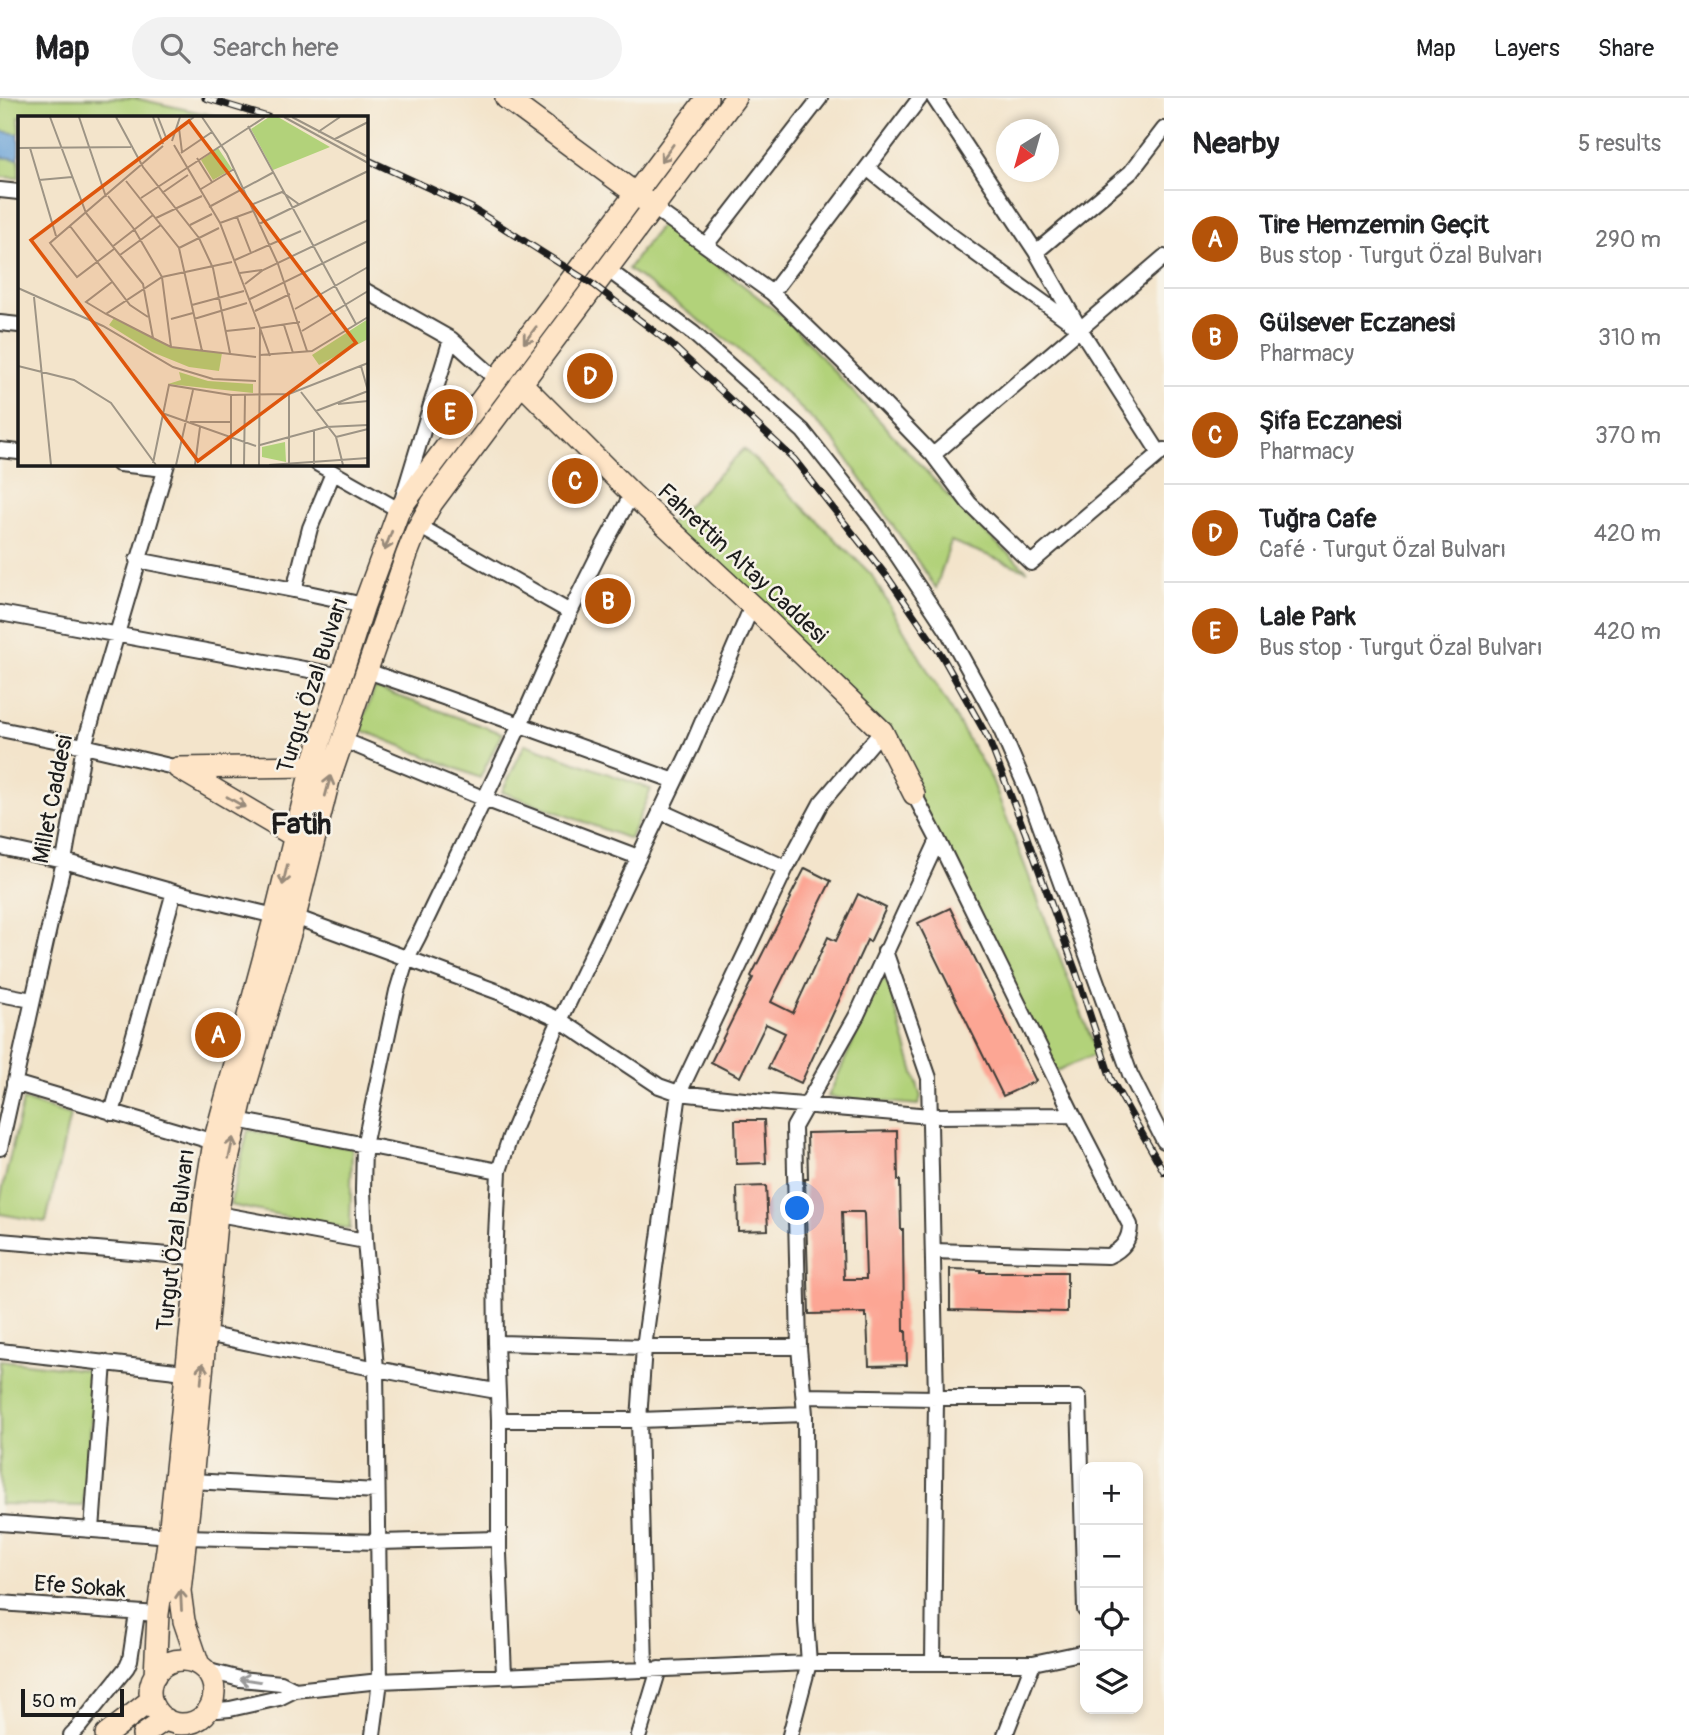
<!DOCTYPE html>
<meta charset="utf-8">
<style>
:root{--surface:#fff;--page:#f2f2f2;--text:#202124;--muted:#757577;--line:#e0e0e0;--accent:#b45309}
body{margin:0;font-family:Pangolin,sans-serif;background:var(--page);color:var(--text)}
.controls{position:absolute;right:21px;bottom:21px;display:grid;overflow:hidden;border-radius:14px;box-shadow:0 4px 10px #0003}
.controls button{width:63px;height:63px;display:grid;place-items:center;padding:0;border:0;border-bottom:2px solid var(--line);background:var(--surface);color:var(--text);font:35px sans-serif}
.compass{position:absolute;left:996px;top:21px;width:63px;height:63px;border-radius:50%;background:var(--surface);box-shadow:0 4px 10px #0003;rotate:217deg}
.scale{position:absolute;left:21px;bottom:18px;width:103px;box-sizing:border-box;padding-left:7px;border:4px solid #1c1c1c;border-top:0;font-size:19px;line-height:24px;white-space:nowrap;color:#1c1c1c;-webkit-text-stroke:5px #f7f3e8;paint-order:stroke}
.you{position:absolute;left:798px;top:1111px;width:24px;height:24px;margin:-18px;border:5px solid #fff;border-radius:50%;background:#1a73e8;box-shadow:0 0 0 10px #1a73e833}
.badge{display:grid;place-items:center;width:46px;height:46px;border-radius:50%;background:var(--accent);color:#fff;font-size:23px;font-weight:700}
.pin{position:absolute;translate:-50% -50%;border:4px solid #fff;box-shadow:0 2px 7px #0006}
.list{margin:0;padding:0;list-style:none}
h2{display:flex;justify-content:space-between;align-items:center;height:91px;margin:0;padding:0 28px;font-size:30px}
h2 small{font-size:23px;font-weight:400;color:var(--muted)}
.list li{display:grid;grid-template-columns:46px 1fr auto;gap:21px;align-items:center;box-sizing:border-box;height:98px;padding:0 28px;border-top:2px solid var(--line)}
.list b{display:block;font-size:26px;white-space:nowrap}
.list p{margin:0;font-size:23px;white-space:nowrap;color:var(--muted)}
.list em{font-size:23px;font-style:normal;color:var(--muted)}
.icon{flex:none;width:38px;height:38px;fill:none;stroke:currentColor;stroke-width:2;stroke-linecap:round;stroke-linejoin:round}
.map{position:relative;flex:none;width:1164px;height:1637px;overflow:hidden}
header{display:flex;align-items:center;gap:42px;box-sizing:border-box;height:98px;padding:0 35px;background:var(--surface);border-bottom:2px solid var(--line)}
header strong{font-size:33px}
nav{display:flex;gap:38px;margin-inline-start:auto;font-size:24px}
.search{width:490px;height:63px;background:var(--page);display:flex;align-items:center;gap:18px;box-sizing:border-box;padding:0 24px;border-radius:38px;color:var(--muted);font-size:26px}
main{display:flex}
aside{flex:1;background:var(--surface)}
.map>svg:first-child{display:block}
.green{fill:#b2d27a;stroke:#67774b;stroke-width:2}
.water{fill:#68a1d7;stroke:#425e7a;stroke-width:2}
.building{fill:#fca694;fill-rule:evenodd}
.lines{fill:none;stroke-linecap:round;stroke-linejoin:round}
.street-casing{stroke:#3c3a36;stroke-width:18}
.secondary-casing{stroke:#3c3a36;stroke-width:24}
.street{stroke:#fff;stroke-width:14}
.secondary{stroke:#fee4c6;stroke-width:21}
.rail-casing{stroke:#1c1c1c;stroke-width:7}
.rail{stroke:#f7f3e8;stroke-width:4.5;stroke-dasharray:13;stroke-linecap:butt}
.oneway{stroke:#988a7a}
.oneway2{stroke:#999}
.labels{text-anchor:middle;stroke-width:5;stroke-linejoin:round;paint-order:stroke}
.street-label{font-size:23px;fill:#1c1c1c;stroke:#f7f3e8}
.district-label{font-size:30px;font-weight:bold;fill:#1c1c1c;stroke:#f7f3e8}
.inset-road{fill:none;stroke:#9d9485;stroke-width:2}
.view{fill:#de560d;fill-opacity:0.15;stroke:#de560d;stroke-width:3.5}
.inset-edge{fill:none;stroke:#1c1c1c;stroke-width:3.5}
</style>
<header>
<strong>Map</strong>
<div class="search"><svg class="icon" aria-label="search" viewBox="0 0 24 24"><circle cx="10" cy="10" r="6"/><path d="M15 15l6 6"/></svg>Search here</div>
<nav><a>Map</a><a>Layers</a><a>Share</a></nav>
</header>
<main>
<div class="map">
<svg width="1164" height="1637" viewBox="0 0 1164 1637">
<rect width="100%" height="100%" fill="#f7f3e8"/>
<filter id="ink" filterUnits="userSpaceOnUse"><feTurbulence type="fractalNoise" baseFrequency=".0143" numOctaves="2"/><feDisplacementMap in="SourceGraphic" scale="14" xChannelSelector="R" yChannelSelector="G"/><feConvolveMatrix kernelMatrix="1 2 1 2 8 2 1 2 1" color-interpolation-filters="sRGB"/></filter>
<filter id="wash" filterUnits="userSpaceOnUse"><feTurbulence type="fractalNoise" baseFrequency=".00686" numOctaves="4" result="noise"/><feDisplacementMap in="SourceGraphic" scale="28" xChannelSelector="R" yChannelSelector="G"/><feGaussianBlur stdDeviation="1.57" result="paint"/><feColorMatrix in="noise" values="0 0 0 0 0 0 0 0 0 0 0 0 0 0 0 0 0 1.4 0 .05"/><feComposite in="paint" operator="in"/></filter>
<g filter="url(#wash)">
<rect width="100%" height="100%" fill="#f3e4cb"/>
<path class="green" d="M0,0h134l86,19h-201v61l-19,-1z
M663,124l124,98 182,198 59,53 -77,-30 -15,47 -101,-147 -100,-95 -107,-77z
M744,351l127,125 121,206 105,274 -45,19 -170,-342 -216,-204z
M375,590l127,45 -22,45 -121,-49z
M525,646l126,45 -21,50 -128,-47z
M884,881l4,4 33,114 -3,8 -90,-8 52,-115z
M23,1002l47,15 -24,107 -46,-8v-14z
M248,1032l104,18 -2,81 -120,-24z
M0,1262l96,11 -13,135 -83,-2z"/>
<path class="water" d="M0,33l19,3v25l-19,-2z"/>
<g id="blocks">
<path class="building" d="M805,770l26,13 -60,121 22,11 35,-76 8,4 22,-47 28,14 -16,34 -3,-2 -66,143 -33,-15 17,-35 -19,-9 -26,53 -29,-15 42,-84 -2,-2 40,-78 -1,-1z
M950,810l86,173 -33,15 -85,-173z
M735,1022h29l2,43 -30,1z
M897,1033l1,49h2l1,50h2l1,101h2l1,34 -38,1 -2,-49h-2v-4l-56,1 -4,-135h3l-1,-46zM842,1114h21l1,2 2,65h-22z
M766,1088l2,44 -30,1 -1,-44z
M950,1171l31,1v2h86v40l-44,-1v1l-73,-2z"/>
</g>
</g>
<g filter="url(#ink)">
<use href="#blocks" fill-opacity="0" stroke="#3c3a36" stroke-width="2"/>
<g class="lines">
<defs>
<path id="street" d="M934,0l102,154 44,77 80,125
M867,70l86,69 123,89
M0,92l19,2
M654,110l118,85 70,68 91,94 36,48 62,60 133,-113
M706,147l114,-147
M1036,154l95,-80 33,-43
M607,171l86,64 110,98 72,91 72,108 51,93 30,69 102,282 34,67
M366,193l85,48 45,40
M772,195l148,-195
M0,225l19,2
M0,352l19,2
M933,357l231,-198
M119,366l46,5
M318,366l81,46 52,-171
M419,428l151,86
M137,462l157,30 70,15
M294,492l16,-62 23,-55
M0,515l342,63
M367,573l76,26 232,84
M0,631l84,17 94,22
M343,642l142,59 153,58
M660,713l126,57
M0,749l64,14 110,31 101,24
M295,819l206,76 59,27 99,66 20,7 65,7 186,16 143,-1 -135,-275
M885,853l44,127 7,320 -3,265
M0,896l32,6
M14,985l200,59
M112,1015l62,-221
M237,1022l262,51
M0,1050l64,-287 20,-115 83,-282
M218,1116l147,27
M0,1143l205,17
M933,1153l175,5c14,-6 22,-16 22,-31l-57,-110
M206,1236c97,20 194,41 291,57
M496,1245l148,4h155
M0,1253l185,21
M804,1298l132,2h143l6,212
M499,1322h140l166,-6
M192,1383l185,10
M0,1425l185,14 194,5 119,-3
M92,1432l12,-168
M0,1505l158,11
M645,1571l-6,-249 5,-73 35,-254 107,-225 35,-65 61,-72
M205,1572l35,9 41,4 14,7
M504,1577l-5,-121v-134l-3,-77 -1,-84 4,-88 11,-34 45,-106 137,-285 60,-140
M210,1611l8,1 12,-1 49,-11 16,-8 85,-9 429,-18h224l52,-11
M71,1637l7,-7 49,-61 3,-7 7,-47
M373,1637l7,-54 -4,-313 -11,-127 -2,-51 1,-44 33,-155 10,-33 11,-21 102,-212 50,-113 28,-56 34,-62
M639,1637l20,-66
M790,1637l19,-72 -3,-41 -1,-208 -6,-67 -5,-220 63,-112 81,-175 -24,-46
M1005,1637l28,-72"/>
<path id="secondary" d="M506,0l141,104
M521,285l111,111 120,112 130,125 32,63
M178,670l116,68
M178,670l134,-2
M150 1594a32 32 0 1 1 64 0a32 32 0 1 1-64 0Z
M199,1567l-15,-44 -4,-30 12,-110 24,-258 6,-37 21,-92 52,-177 34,-137 78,-226 9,-23 16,-28 303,-405
M155,1578l3,-62 11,-79 35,-331 10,-62 61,-226 37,-150 52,-161 35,-95 308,-412
M106,1637l45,-35
M143,1637l23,-16"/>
</defs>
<use href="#street" class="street-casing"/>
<use href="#secondary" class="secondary-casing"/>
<use href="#street" class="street"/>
<use href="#secondary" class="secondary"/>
<defs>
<path id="rail" d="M205,0l63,19
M366,61l106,49 122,77 78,60 122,114 95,120 53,77 46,82 37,94 51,140 35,107 53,93"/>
</defs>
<use href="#rail" class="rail-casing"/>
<use href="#rail" class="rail"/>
</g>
<defs><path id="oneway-shaft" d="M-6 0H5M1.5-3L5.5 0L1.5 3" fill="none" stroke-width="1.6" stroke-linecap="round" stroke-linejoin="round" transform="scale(1.75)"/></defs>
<g class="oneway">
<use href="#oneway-shaft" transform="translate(667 55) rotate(126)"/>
<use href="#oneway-shaft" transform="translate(530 237) rotate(127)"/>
<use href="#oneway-shaft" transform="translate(388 443) rotate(111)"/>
<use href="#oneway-shaft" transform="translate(328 688) rotate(-75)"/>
<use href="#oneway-shaft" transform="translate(236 704) rotate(30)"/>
<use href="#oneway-shaft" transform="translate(285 777) rotate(103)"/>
<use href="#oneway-shaft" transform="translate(231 1050) rotate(-78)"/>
<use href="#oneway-shaft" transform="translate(202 1275) rotate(-85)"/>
<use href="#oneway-shaft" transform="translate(181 1502) rotate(-93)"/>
</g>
<use class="oneway2" href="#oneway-shaft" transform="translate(250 1582) rotate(-171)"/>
</g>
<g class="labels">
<g class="street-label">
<text transform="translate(743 465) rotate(43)" y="8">Fahrettin Altay Caddesi</text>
<text transform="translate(312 587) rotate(-72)" y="8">Turgut Özal Bulvarı</text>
<text transform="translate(52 701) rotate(-79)" y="8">Millet Caddesi</text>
<text transform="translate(175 1142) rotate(-83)" y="8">Turgut Özal Bulvarı</text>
<text transform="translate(80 1488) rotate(4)" y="8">Efe Sokak</text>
</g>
<g class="district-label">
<text x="301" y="736">Fatih</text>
</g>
</g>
<g transform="translate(18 18)">
<rect width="350" height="350" fill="#f3e4cb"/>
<path d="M251,1h9l52,30 -57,23 -22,-41zM200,32l14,21 -19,11 -12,-20zM96,202l57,29 51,6 -3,18 -30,-4 -37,-15 -43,-27zM350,203v20l-49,26 -7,-10zM161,256l29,9 45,3v9l-85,-9 13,-4zM267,326l1,20 -24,-5v-10z" fill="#b2d27a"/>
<path class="inset-road" d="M32,1l36,96 57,71 10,54 18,9 85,10M61,1l27,80M98,1l27,50 56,71 14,30 17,85M135,1l10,27M140,1l9,23M184,1l25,37 51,110 29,87M266,1l84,46M274,1l76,40M230,10l108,198M300,16l22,-15M317,23l33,-17M154,25l8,-24M156,29l46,78 40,105 -1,137M0,32l113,-1M12,32l26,88M164,36l-3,-24 15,-11M163,37l31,-21M179,42l15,24M21,64l33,-3M108,65l53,67 23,103M183,73l33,-20M144,77l26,-18M90,80l26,33 28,48 9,70M123,82l124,-81M233,89l31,-13 18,13M191,91l65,-35M219,101l14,36M138,102l46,-22M202,107l33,-12M241,108l109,-53M172,109l22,-11M52,110l60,79 18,12M94,131l41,-32M161,132l40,-20M96,133l-37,28 -27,-34 113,-97M102,139l41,-30M217,144l66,-29M222,157l22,-3M227,168l18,-14 105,-50M0,172l85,38 70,41 40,12 43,2M16,181l17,168M232,183l118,-58M174,189l52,-14M277,193l73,-42M237,195l35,-17M88,198l-20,-12 26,-20M153,203l22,-6M176,203l53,-16M266,209l9,28M208,215l29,-3M284,215l66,-40M135,222l-47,-24 56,-37 70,-15M242,239l52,-4 56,-34M252,240l-10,-28 40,-6M0,250l56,14 37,23 45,62M343,250l7,25M283,276l35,45 7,28M320,288l30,-3M298,295l52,-20M144,297l94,33M172,306h41M318,321l32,-8M242,329l66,-18 42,-2M135,347l16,-78 62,10 58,-1 79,-31M296,348v-33M158,349l17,-75M177,349l5,-38M213,349v-70M226,349l1,-70M251,349l99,-7M271,349v-71"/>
<path class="view" d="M171,5l167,222 -158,118 -167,-221z"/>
<rect width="350" height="350" class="inset-edge"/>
</g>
</svg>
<div class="controls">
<button>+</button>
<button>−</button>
<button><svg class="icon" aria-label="locate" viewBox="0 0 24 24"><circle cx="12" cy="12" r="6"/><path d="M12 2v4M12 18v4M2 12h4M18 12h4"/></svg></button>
<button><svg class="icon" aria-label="layers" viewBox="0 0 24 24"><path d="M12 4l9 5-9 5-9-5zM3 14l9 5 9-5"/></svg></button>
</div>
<svg class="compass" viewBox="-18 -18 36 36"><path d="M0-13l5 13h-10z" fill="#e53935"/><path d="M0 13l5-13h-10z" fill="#757577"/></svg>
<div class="scale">50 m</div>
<div class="you"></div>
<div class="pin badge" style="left:218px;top:937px">A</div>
<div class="pin badge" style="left:608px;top:503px">B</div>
<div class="pin badge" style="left:575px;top:383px">C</div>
<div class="pin badge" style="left:590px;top:278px">D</div>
<div class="pin badge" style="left:450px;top:314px">E</div>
</div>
<aside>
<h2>Nearby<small>5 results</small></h2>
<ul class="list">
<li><span class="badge">A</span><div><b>Tire Hemzemin Geçit</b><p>Bus stop · Turgut Özal Bulvarı</p></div><em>290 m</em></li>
<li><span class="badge">B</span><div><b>Gülsever Eczanesi</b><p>Pharmacy</p></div><em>310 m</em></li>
<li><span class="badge">C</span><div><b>Şifa Eczanesi</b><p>Pharmacy</p></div><em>370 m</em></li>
<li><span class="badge">D</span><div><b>Tuğra Cafe</b><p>Café · Turgut Özal Bulvarı</p></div><em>420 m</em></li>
<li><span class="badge">E</span><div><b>Lale Park</b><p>Bus stop · Turgut Özal Bulvarı</p></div><em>420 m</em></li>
</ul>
</aside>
</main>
